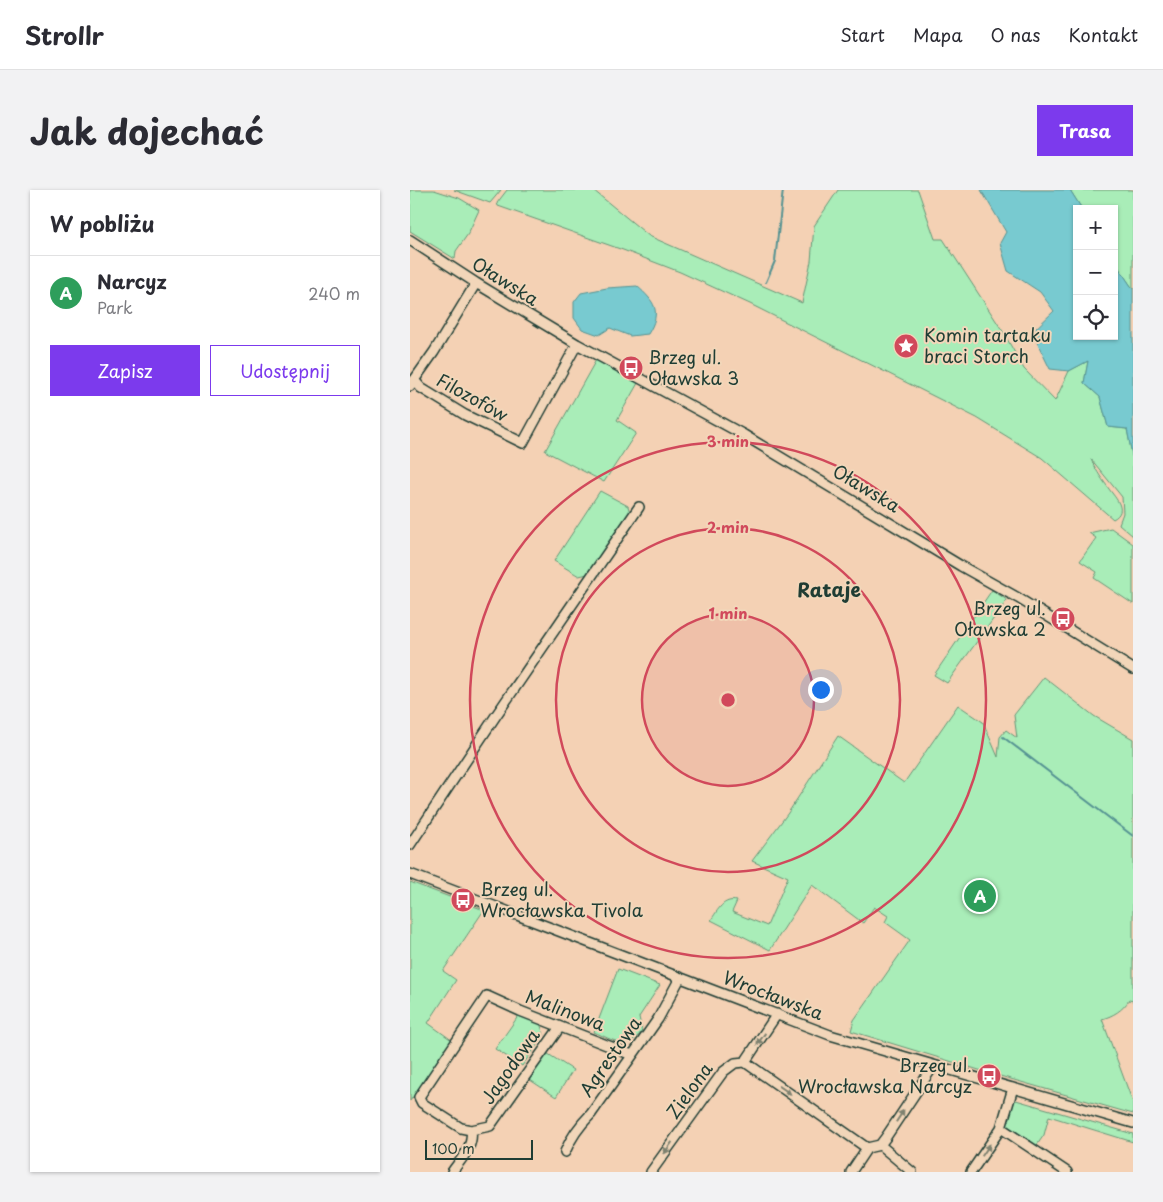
<!DOCTYPE html>
<html lang="pl">
<meta charset="utf-8">
<style>
:root{--surface:#fff;--page:#f2f2f3;--text:#2b2b33;--muted:#7c7c81;--line:#e1e1e2;--accent:#7c3aed}
body{margin:0;font-family:"Playpen Sans",sans-serif;background:var(--page);color:var(--text)}
.controls{position:absolute;right:15px;top:15px;display:grid;overflow:hidden;border-radius:0px;box-shadow:0 1px 4px #0004}
.controls button{width:45px;height:45px;display:grid;place-items:center;padding:0;border:0;border-bottom:1px solid var(--line);background:var(--surface);color:var(--text);font:25px sans-serif}
.scale{position:absolute;left:15px;bottom:12px;width:108px;box-sizing:border-box;padding-left:5px;border:2px solid #1f3d34;border-top:0;font-size:14px;line-height:18px;white-space:nowrap;color:#1f3d34;-webkit-text-stroke:4px #f2d6b9;paint-order:stroke}
.you{position:absolute;left:410px;top:499px;width:18px;height:18px;margin:-12px;border:4px solid #fff;border-radius:50%;background:#1a73e8;box-shadow:0 0 0 8px #1a73e833}
.badge{display:grid;place-items:center;width:32px;height:32px;border-radius:50%;background:var(--accent);color:#fff;font-size:16px;font-weight:700}
.pin{position:absolute;translate:-50% -50%;border:2px solid #fff;box-shadow:0 1px 5px #0006}
.list{margin:0;padding:0;list-style:none}
h2{display:flex;justify-content:space-between;align-items:center;height:65px;margin:0;padding:0 20px;font-size:21px}
h2 small{font-size:16px;font-weight:400;color:var(--muted)}
.list li{display:grid;grid-template-columns:32px 1fr auto;gap:15px;align-items:center;box-sizing:border-box;height:75px;padding:0 20px;border-top:1px solid var(--line)}
.list b{display:block;font-size:19px;white-space:nowrap}
.list p{margin:0;font-size:16px;white-space:nowrap;color:var(--muted)}
.list em{font-size:16px;font-style:normal;color:var(--muted)}
.actions{display:flex;gap:10px;padding:15px 20px}
.actions a{flex:1;padding:11px 0;border:1px solid var(--accent);border-radius:0px;text-align:center;font-size:18px;color:var(--accent)}
.actions .main{background:var(--accent);color:#fff}
.icon{flex:none;width:28px;height:28px;fill:none;stroke:currentColor;stroke-width:2;stroke-linecap:round;stroke-linejoin:round}
.map{position:relative;flex:none;width:723px;height:982px;overflow:hidden;border-radius:0px}
header{display:flex;align-items:center;gap:30px;box-sizing:border-box;height:70px;padding:0 25px;background:var(--surface);border-bottom:1px solid var(--line)}
header strong{font-size:24px}
nav{display:flex;gap:28px;margin-inline-start:auto;font-size:18px}
.intro{display:flex;align-items:center;justify-content:space-between;box-sizing:border-box;height:120px;padding:0 30px}
h1{margin:0;font-size:35px}
.button{padding:12px 22px;border-radius:0px;background:var(--accent);color:#fff;font-size:18px;font-weight:700}
main{display:flex;gap:30px;padding:0 30px}
aside{flex:1;background:var(--surface);border-radius:0px;box-shadow:0 1px 4px #0004}
.map>svg:first-child{display:block}
.green{fill:#a9edb8;stroke:#649576}
.water{fill:#78cad0;stroke:#549292}
.lines{fill:none;stroke-linecap:round;stroke-linejoin:round}
.stream{stroke:#549292;stroke-width:2}
.minor-casing{stroke:#1f3d34;stroke-width:12}
.minor{stroke:#f2d6b9;stroke-width:9}
.oneway{fill:#7e8270}
.ring{fill:none;stroke:#d1495b;stroke-width:2.5}
.labels{text-anchor:middle;stroke-width:4;stroke-linejoin:round;paint-order:stroke}
.street-label{font-size:18px;fill:#1f3d34;stroke:#f2d6b9}
.poi-label{font-size:18px;fill:#1f3d34;stroke:#f2d6b9;text-anchor:start}
.neighbourhood-label{font-size:19px;font-weight:bold;fill:#1f3d34;stroke:#f2d6b9}
.centre{fill:#d1495b;stroke:#f2d6b9;stroke-width:2.5}
.ring-label{font-size:15px;text-anchor:middle;font-weight:bold;fill:#d1495b;stroke:#f2d6b9;stroke-width:4;stroke-linejoin:round;paint-order:stroke}
</style>
<header>
<strong>Strollr</strong>
<nav><a>Start</a><a>Mapa</a><a>O nas</a><a>Kontakt</a></nav>
</header>
<div class="intro"><h1>Jak dojechać</h1><a class="button">Trasa</a></div>
<main>
<aside>
<h2>W pobliżu<small></small></h2>
<ul class="list">
<li><span class="badge" style="background:#2e9e5b">A</span><div><b>Narcyz</b><p>Park</p></div><em>240 m</em></li>
</ul>
<div class="actions"><a class="main">Zapisz</a><a>Udostępnij</a></div>
</aside>
<div class="map">
<svg width="723" height="982" viewBox="0 0 723 982">
<rect width="100%" height="100%" fill="#f4d1b4"/>
<filter id="ink" filterUnits="userSpaceOnUse"><feTurbulence type="fractalNoise" baseFrequency=".02" numOctaves="2"/><feDisplacementMap in="SourceGraphic" scale="10" xChannelSelector="R" yChannelSelector="G"/><feConvolveMatrix kernelMatrix="1 2 1 2 8 2 1 2 1" color-interpolation-filters="sRGB"/></filter>
<g filter="url(#ink)">
<path class="green" d="M0,0h24l25,8 20,12 -11,24 -12,17 -1,8 -45,-28z
M44,0h47l-11,13z
M97,0h86l56,46 153,67 9,-42 3,-35 24,-36h80l17,49h8l59,91 22,39 31,32 14,-30 19,-10 -4,22 16,14 8,30 19,2 6,31v76l-14,-12 4,-11 -1,-16 -31,-38c3,8 10,19 16,27 6,10 23,24 6,33l-71,-61 -65,-40 -227,-114 -70,-32 -57,-22 -125,-44 -1,-3z
M660,0h63v99l-19,-28v-52h-32z
M186,170l42,23 -21,37 19,13 -32,49 -59,-31z
M190,301l28,15 2,7 -42,61 -9,2 -25,-15z
M701,338l22,16v60l-39,-26 3,-6 -17,-11 16,-23 -7,-5z
M582,400l15,10 -60,83 -13,-8z
M634,487l50,39 39,23v262l-4,-1c-6,10 -16,16 -27,19l31,84v11l-154,-44 -128,-39 3,-11 56,-80 -25,-18 3,-6 -14,-9 -11,16 -51,-38 -42,65 -59,-30c7,-10 12,-22 26,-19l-5,11 35,14 21,-49 -36,-16 36,-48 50,-77 66,47 54,-78 25,17 15,35 2,-20 6,-7 11,8 -3,-23z
M0,692l74,28 -41,61 13,9 -28,43 25,18 -43,60z
M208,779l42,16 -21,32 3,14c-14,20 -29,9 -48,1z
M109,825l21,8 4,12 -22,31 -27,-17z
M135,862l28,18 -17,27 -29,-19z
M606,910l117,34v8l-84,-26 -5,19 -7,10 -31,-20 8,-23z"/>
<path class="water" d="M571,0h89l12,19h-5v127h37v-75l19,28v171l-6,-31 -19,-2 -8,-30 -16,-14 4,-22 -19,10 -19,-2 -18,-37 22,-21 -14,-19 -32,-21 -8,-28 6,-11z
M227,96c18,16 25,25 11,48l-18,2 -20,-8 -11,7 -17,-6 -8,-11v-16l7,-9 26,-5z"/>
<g class="lines">
<path class="stream" d="M356,92l9,-21 8,-71
M593,547l130,99"/>
<defs>
<path id="minor" d="M0,50l66,43 101,61 167,91 217,131 57,32 115,71
M4,190l7,8 44,27 58,28 54,-99
M0,196l24,-34 42,-69
M0,655l87,-131 142,-207
M0,684l420,161 303,88
M150,837l-70,99 -19,4 -10,-2 -39,-25 -3,-6 68,-101 33,15 112,44
M335,872l122,86
M335,872l32,-48
M591,938l66,44
M470,955l32,27
M155,962c6,-15 15,-27 26,-38l67,-95 22,-41
M42,982c9,-13 22,-25 19,-42
M241,982l72,-100 12,-9 10,-1
M441,982l16,-24 13,-3 6,-8 44,-66 2,-6
M561,982l30,-44 12,-40"/>
</defs>
<use href="#minor" class="minor-casing"/>
<use href="#minor" class="minor"/>
</g>
<defs><path id="oneway-solid" d="M-6-.8H1V-3.2L6.5 0L1 3.2V.8H-6Z" transform="scale(1.25)"/></defs>
<g class="oneway">
<use href="#oneway-solid" transform="translate(351 849) rotate(125)"/>
<use href="#oneway-solid" transform="translate(375 900) rotate(35)"/>
<use href="#oneway-solid" transform="translate(490 926) rotate(-57)"/>
<use href="#oneway-solid" transform="translate(258 958) rotate(125)"/>
<use href="#oneway-solid" transform="translate(576 960) rotate(-56)"/>
</g>
</g>
<circle cx="318" cy="510" r="86" fill="#d1495b" fill-opacity=".12"/>
<g class="ring">
<circle cx="318" cy="510" r="86"/>
<circle cx="318" cy="510" r="172"/>
<circle cx="318" cy="510" r="258"/>
</g>
<defs>
<symbol id="sight-disc" viewBox="-11 -11 22 22"><circle r="9.5" fill="#d1495b" stroke="#f2d6b9"/><path d="M0-6L1.8-2.2L6-1.7L2.9 1.2L3.7 5.4L0 3.3L-3.7 5.4L-2.9 1.2L-6-1.7L-1.8-2.2Z" fill="#fff"/></symbol>
<symbol id="bus-disc" viewBox="-11 -11 22 22"><circle r="9.5" fill="#d1495b" stroke="#f2d6b9"/><path d="M-5-6H5V4H4V6H2V4H-2V6H-4V4H-5ZM-3.5-4V0h7V-4ZM-3.5 1.2v1.5H-2V1.2ZM2 1.2v1.5H3.5V1.2Z" fill="#fff"/></symbol>
</defs>
<g fill-rule="evenodd">
<use href="#sight-disc" x="482" y="142" width="28" height="28"/>
<use href="#bus-disc" x="207" y="164" width="28" height="28"/>
<use href="#bus-disc" x="639" y="415" width="28" height="28"/>
<use href="#bus-disc" x="39" y="696" width="28" height="28"/>
<use href="#bus-disc" x="565" y="872" width="28" height="28"/>
</g>
<g class="labels">
<g class="street-label">
<text transform="translate(95 92) rotate(32)" y="6">Oławska</text>
<text transform="translate(62 208) rotate(29)" y="6">Filozofów</text>
<text transform="translate(456 299) rotate(31)" y="6">Oławska</text>
<text transform="translate(363 806) rotate(21)" y="6">Wrocławska</text>
<text transform="translate(155 821) rotate(21)" y="6">Malinowa</text>
<text transform="translate(201 867) rotate(-55)" y="6">Agrestowa</text>
<text transform="translate(101 877) rotate(-55)" y="6">Jagodowa</text>
<text transform="translate(280 901) rotate(-54)" y="6">Zielona</text>
</g>
<g class="poi-label">
<text x="514" y="152">Komin tartaku<tspan x="514" dy="21">braci Storch</tspan></text>
<text x="238" y="174">Brzeg ul.<tspan x="238" dy="21">Oławska 3</tspan></text>
<text x="636" y="425" text-anchor="end">Brzeg ul.<tspan x="636" dy="21">Oławska 2</tspan></text>
<text x="70" y="706">Brzeg ul.<tspan x="70" dy="21">Wrocławska Tivola</tspan></text>
<text x="562" y="882" text-anchor="end">Brzeg ul.<tspan x="562" dy="21">Wrocławska Narcyz</tspan></text>
</g>
<g class="neighbourhood-label">
<text x="419" y="407">Rataje</text>
</g>
</g>
<circle cx="318" cy="510" r="8" class="centre"/>
<g class="ring-label">
<text x="318" y="257">3 min</text>
<text x="318" y="343">2 min</text>
<text x="318" y="429">1 min</text>
</g>
</svg>
<div class="controls">
<button>+</button>
<button>−</button>
<button><svg class="icon" aria-label="locate" viewBox="0 0 24 24"><circle cx="12" cy="12" r="6"/><path d="M12 2v4M12 18v4M2 12h4M18 12h4"/></svg></button>
</div>
<div class="scale">100 m</div>
<div class="you"></div>
<div class="pin badge" style="left:570px;top:706px;background:#2e9e5b">A</div>
</div>
</main>
